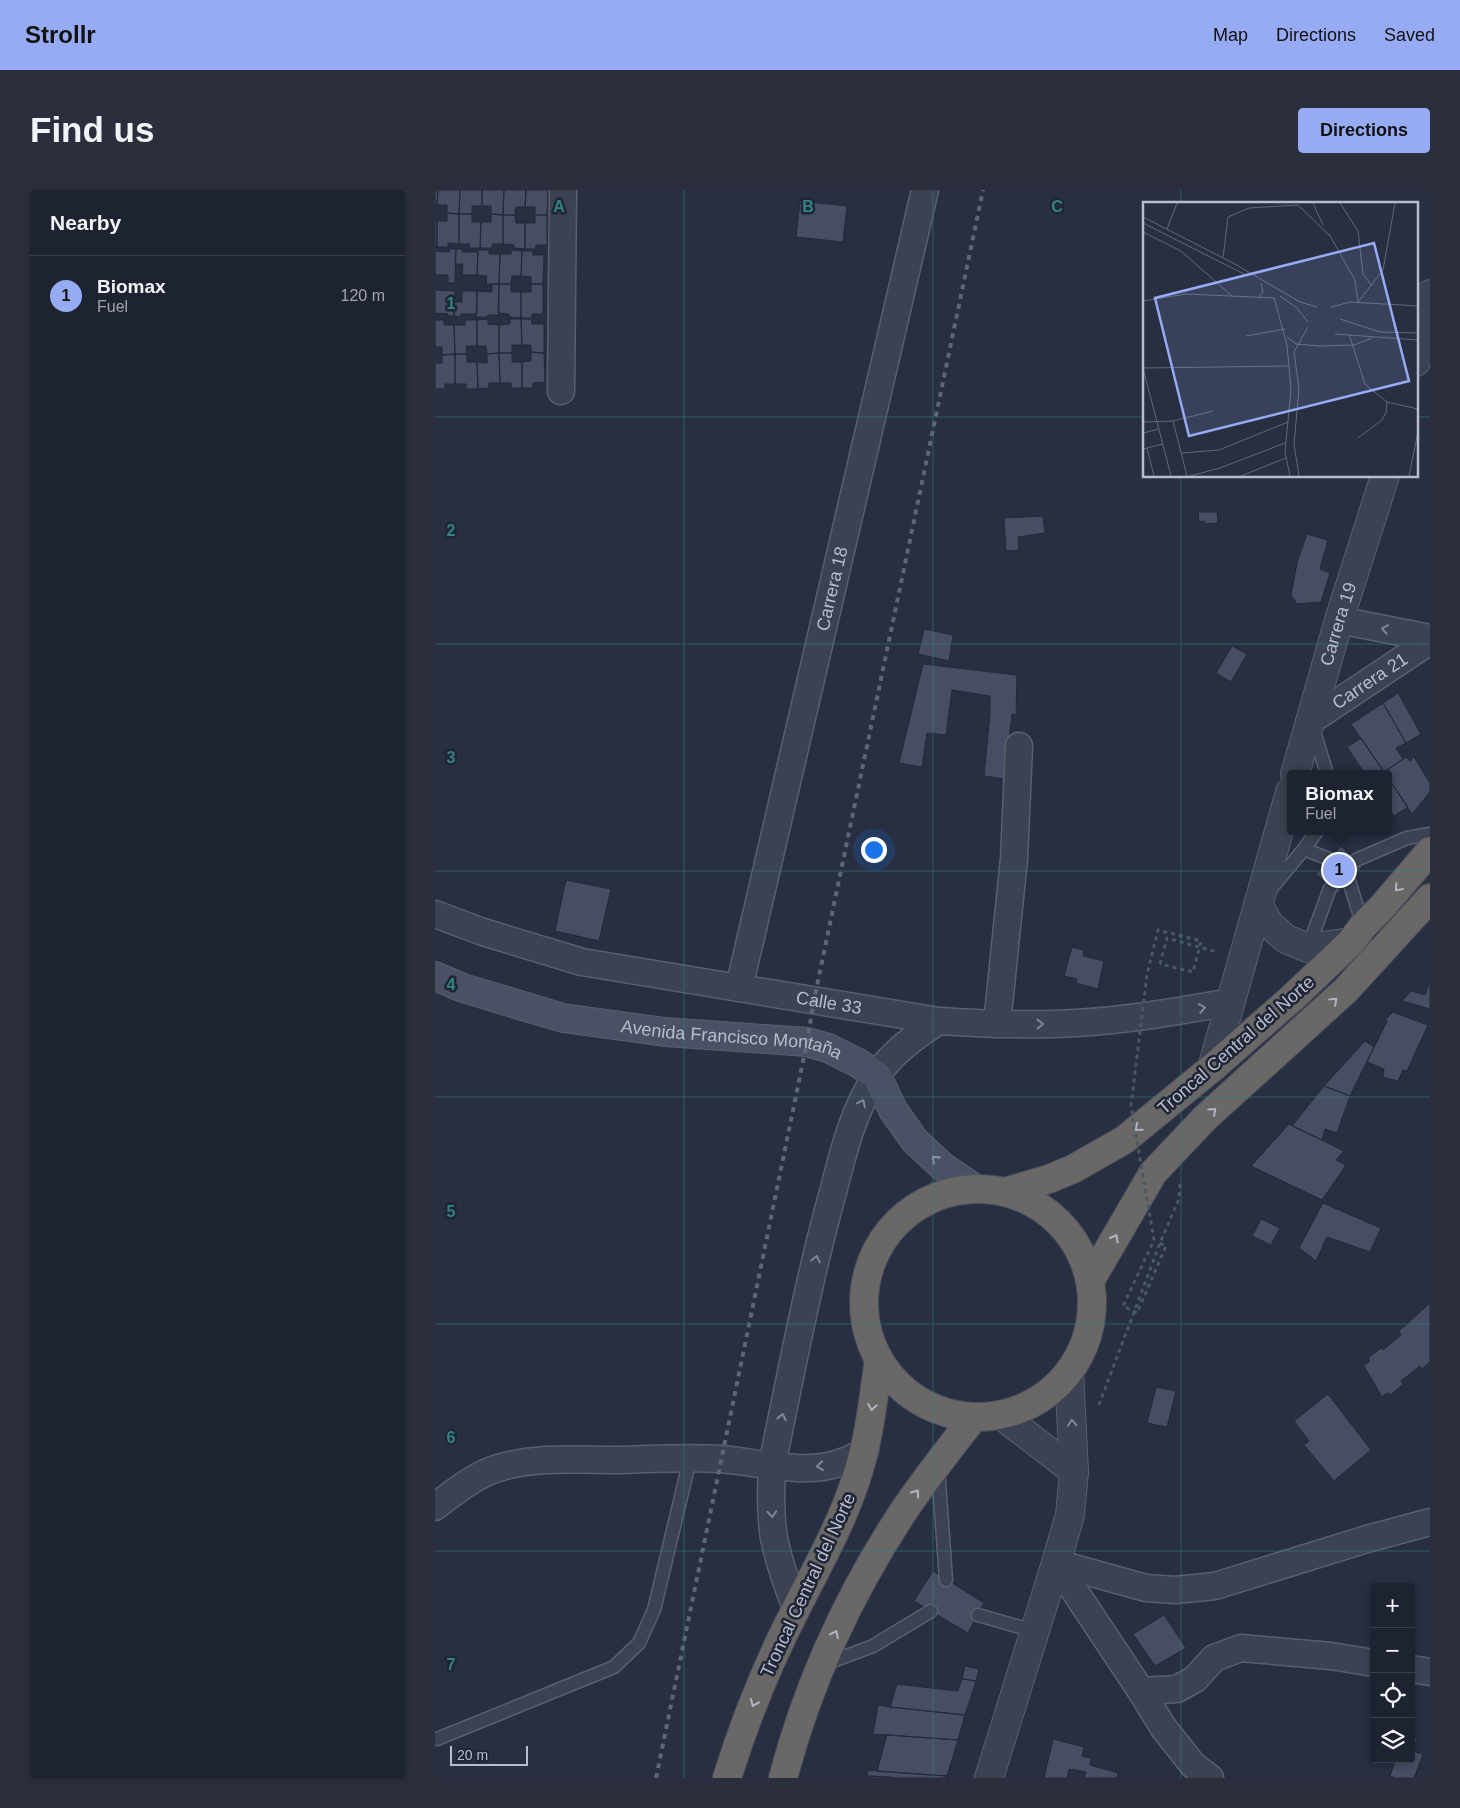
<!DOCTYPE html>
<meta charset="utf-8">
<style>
:root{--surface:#1e2331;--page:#2b2f3d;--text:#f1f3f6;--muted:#a1a4ab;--line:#3c404d;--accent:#96abf3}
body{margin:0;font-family:Arial,sans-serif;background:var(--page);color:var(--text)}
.controls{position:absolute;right:15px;bottom:15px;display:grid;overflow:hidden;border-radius:5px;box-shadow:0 2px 8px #0003}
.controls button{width:45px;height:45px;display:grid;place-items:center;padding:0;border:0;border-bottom:1px solid var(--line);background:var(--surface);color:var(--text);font:25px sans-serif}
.scale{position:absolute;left:15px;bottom:12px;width:78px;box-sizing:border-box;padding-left:5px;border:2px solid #b9bdcb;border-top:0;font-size:14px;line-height:18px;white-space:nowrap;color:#b9bdcb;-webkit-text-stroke:4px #212637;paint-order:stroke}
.you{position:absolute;left:438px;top:659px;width:18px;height:18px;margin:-12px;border:4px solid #fff;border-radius:50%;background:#1a73e8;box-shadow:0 0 0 8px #1a73e833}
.badge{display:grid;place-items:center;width:32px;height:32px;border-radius:50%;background:var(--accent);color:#111;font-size:16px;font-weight:700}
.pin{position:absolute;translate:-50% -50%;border:2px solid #fff;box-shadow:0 1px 5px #0006}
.popup{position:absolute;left:852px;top:580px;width:105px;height:65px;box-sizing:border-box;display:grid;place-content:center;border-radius:5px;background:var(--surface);filter:drop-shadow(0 1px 4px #0005);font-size:16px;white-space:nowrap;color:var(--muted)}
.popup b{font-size:19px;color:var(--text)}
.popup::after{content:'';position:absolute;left:50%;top:100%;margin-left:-10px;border:10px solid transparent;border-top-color:var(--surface)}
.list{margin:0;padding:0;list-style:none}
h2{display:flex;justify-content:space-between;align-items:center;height:65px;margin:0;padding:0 20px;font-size:21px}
h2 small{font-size:16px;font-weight:400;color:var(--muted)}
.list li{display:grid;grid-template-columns:32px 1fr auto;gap:15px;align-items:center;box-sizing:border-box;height:80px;padding:0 20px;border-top:1px solid var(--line)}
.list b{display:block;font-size:19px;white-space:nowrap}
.list p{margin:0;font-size:16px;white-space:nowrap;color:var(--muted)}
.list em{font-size:16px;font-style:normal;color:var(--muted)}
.icon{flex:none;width:28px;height:28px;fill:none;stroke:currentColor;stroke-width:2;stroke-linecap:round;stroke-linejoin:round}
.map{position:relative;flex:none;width:995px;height:1588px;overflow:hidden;border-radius:5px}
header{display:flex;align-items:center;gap:30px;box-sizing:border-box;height:70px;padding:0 25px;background:var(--accent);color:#111}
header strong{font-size:24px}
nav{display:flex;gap:28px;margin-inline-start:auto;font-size:18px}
.intro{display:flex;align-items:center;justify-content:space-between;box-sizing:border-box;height:120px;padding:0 30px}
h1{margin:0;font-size:35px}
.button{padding:12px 22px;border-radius:5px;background:var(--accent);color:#111;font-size:18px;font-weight:700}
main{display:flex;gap:30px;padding:0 30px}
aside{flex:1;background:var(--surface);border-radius:5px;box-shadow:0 2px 8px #0003}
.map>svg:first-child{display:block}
.building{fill:#474e63;stroke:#232839}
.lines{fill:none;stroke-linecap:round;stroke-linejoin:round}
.service-casing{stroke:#5a5f6f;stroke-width:15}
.minor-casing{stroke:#5a5f6f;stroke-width:29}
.tertiary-casing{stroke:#5a5f6f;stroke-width:30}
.secondary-casing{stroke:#5a5f6f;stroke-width:30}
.trunk-casing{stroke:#474c5c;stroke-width:30}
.path{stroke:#48595f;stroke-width:3;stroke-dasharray:4 4;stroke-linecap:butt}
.service{stroke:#3c4251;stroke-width:12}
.minor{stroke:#3c4251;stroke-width:26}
.tertiary{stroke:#3c4251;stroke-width:28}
.secondary{stroke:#4b5064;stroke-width:28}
.trunk{stroke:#696866;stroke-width:28}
.rail{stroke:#5f6578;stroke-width:4;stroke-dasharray:5 5;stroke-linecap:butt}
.path-bridge{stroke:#48595f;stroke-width:3;stroke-dasharray:4 4;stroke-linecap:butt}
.oneway{stroke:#818694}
.oneway2{stroke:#b1b4c1}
.oneway3{stroke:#9297a7}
.grid{fill:none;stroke:#318481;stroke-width:1;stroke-opacity:0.55}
.labels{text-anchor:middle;stroke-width:5;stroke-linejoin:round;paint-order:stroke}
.street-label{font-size:18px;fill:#b9bdcb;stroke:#212637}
.inset-road{fill:none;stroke:#626878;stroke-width:1}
.view{fill:#96abf3;fill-opacity:0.15;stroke:#96abf3;stroke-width:2.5}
.inset-edge{fill:none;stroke:#b9bdcb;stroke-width:2.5}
.grid-label{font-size:16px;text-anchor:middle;font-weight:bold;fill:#318481;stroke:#212637;stroke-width:5;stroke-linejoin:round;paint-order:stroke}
</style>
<header>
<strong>Strollr</strong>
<nav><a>Map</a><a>Directions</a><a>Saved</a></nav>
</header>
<div class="intro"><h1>Find us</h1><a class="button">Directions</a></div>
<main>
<aside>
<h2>Nearby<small></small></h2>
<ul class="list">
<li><span class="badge">1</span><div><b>Biomax</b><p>Fuel</p></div><em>120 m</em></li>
</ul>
</aside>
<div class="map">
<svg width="995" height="1588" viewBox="0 0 995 1588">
<rect width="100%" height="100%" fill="#282f41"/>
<path class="building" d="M0,0h3l-1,15h-2z
M3,0h22l-1,24 -12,-1v-8h-10z
M25,0h22v16h-10v8h-13z
M47,0h22l-1,25 -12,-1v-8h-9z
M69,0h22l-1,17h-9l-1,8h-12z
M91,0h22l-1,25h-12v-8h-10z
M365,11l47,5 -4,36 -47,-5z
M12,23l12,1v30l-11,-1v4h-11v-26h10z
M24,24h13v8h9l-1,26h-11l1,-4h-11z
M56,24l12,1v29h-11v4h-12l1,-26h10z
M68,25h12l1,8h9v26l-11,-1v-3l-11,-1z
M100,25h12v30h-11l-1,4h-10v-26h10z
M0,31h2v26h-2z
M14,59h7l-1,34h-7v-8h-13v-24l14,1z
M21,59h6v3h16l-1,23h-15l1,-11h-8z
M43,60h11v4h11l-1,30h-13l1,-8 -10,-1z
M76,60l11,1 -1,25h-9l-1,8h-12l1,-30h11z
M87,61h11v4h11l-1,29h-12v-7l-10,-1z
M57,94h7v31h-11l-1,2h-11l1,-26 15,1z
M64,94h12v8h10v26l-12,-1v-3l-11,-1z
M96,94h12v30h-11v4h-11v-26h10z
M0,100l20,1 -1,25h-6v-2l-13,-1z
M27,101h15v23h-16v3l-7,-1 1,-14h7z
M53,129v5l11,1v28l-12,1 -1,-8h-9v-26z
M75,129h11l1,26h-10v8h-13v-28l11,-1z
M86,129h10l1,5h12v29l-13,-1v-7h-9z
M0,130h9v5h10l1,29 -13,1v-8h-7z
M30,130h12v26h-11l1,8h-12l-1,-29h11z
M96,162l13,1 1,29 -12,1v5h-11v-26l9,-1z
M64,163l1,30h-11v5l-11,1 -1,-27 10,1v-9z
M64,163h13v9h10v26h-11v-5h-11z
M20,164h12v8h10l1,27h-12v-5h-11z
M20,164v30h-10v5h-10v-26h7v-8z
M763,322h19l1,11 -13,1 -1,-3 -5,1z
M608,326l2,17 -27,4 1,13 -13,1 -2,-33z
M872,344l21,6 -8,29 10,4 -9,29 -24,2 -6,-9 6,-32z
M489,439l29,6 -4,26 -31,-7z
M797,456l15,8 -16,28 -15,-9z
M488,474l94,11 -1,40 -4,-1 -7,65 -21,-3 6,-63v-17l-38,-6 -6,45 -19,-2 -5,34 -23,-4z
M963,503l23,41 -15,9 -23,-40z
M948,513l23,40 -10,5 7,11 -19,13 -33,-48z
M926,548l23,34 1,2h-20l-18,-27z
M971,567l4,4 4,-4 16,26v9l-18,22 -24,-36v-4l-4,-2z
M953,588l20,29 -14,9 -6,-9z
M906,656l21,21 -25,27 -21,-20z
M131,690l45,9 -12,52 -44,-10z
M637,757l12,3 -1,6 21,5 -6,28 -22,-6 1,-4 -13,-3z
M995,791v28l-28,-8 9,-10 14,4z
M958,822l35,13 -21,46 -4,-1 -5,11 -15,-4 1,-8 -17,-7 20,-41 -2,-1z
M930,851l9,6 -24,49 -26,-10z
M889,896l26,10 -13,37 -12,-4 -3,11 -30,-14z
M854,934l55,27 -8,9 10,5 -24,35 -71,-34z
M888,1013l58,25 -11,24 -43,-15 -11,24 -17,-13z
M826,1029l19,9 -9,17 -19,-9z
M995,1113v59l-8,7 -2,-3 -19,15 2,3 -12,11 -4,-2 -5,4 -18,-31 6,-5 -2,-3 13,-10 2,2 18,-15 -2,-4z
M721,1197l20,4 -9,36 -20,-4z
M893,1204l43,56 -37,31 -30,-36 5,-4 -15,-20z
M498,1381l51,32 -16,30 -54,-32z
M729,1425l22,33 -31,18 -22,-32z
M530,1476l14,3 -3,12 -14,-2z
M527,1489l14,2 -11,34 -75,-8 7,-23 61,7z
M443,1515l12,2 75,8 -7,25 -85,-6z
M452,1545l71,5 -11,36 -70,-5z
M976,1547l6,2 -4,12 10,3 -9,24h-19l-5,-2 6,-17h15z
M618,1549l31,8 -2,9 9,2 -1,7 28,8 -1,5h-33l2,-6 -17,-3 -2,9h-23z
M433,1580l9,1 70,5 -1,2h-48l-31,-2z
M436,1586l18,1 9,1h-27z"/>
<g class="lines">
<defs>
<path id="service" d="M878,538l14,46
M869,659l25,10
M921,670l51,-22 23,-4
M914,691l14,45
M835,700l34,-41 13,-18
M873,758l22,-60
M503,1277l8,113
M543,1425l56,16
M390,1474l48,-18 58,-35
M2,1549l177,-72 25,-24 15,-33 36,-151"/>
<g id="minor">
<path d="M126,201l2,-201"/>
<path d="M904,430l91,18"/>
<path id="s1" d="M875,531l120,-80"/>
<path id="s2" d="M0,724l48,18 99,30 357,59c46,3 91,5 137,2 52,-3 103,-12 155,-21"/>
<path id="s3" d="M304,798l186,-798"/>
<path d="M562,834l17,-165 5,-113"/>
<path d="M0,1317c16,-13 32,-25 50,-34 39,-18 94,-13 136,-13 33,-1 66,-3 99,-1 40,3 86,18 125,2 7,-2 13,-7 20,-10"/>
<path d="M621,1373l90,25 29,2 40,-4 152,-47 63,-17"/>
<path d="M621,1373l85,128 22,36 30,38 17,13"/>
<path d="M361,1418c-9,-23 -17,-45 -22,-70 -4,-24 -3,-49 -2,-73 19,-91 36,-183 61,-273 10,-39 20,-82 44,-117 16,-23 38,-39 62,-54"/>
<path d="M976,1479l19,3"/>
<path d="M706,1501l36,-2 18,-10 19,-21 27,-10 90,8 43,7"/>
</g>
<g id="tertiary">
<path d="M981,172l14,-68"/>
<path id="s4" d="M860,584l44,-154 46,-144"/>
<path d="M823,714l11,20 17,15 22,9 43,-6"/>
<path d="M777,878l78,-276"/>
<path d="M566,1225l73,56"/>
<path d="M554,1588l67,-215 14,-48 4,-44 -5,-99"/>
</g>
<g id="secondary">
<path id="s5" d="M0,786l28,12 100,30 102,14 142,10 21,6 30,15 19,13 16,34 22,31 28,26 31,21"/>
</g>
<path id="trunk" d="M429 1113a114 114 0 1 1 228 0a114 114 0 1 1-228 0Z
M573,1001l41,-12 24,-10 51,-29 88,-72 80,-70 59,-56 12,-16 19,-19 48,-56
M655,1091l63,-108 52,-55 141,-128 84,-92
M292,1588c18,-58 41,-115 69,-169 21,-42 44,-82 59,-127 14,-40 18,-81 24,-123
M348,1588c25,-95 66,-184 120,-266 22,-33 47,-64 71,-95"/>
</defs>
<use href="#service" class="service-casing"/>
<use href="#minor" class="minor-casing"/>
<use href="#tertiary" class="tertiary-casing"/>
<use href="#secondary" class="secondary-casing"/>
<use href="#trunk" class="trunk-casing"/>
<path class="path" d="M725,774l7,-26 50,14
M664,1215l61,-162 19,-44 1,-15"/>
<use href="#service" class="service"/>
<use href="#minor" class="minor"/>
<use href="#tertiary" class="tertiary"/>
<use href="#secondary" class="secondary"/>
<use href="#trunk" class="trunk"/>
<path class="rail" d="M221,1588l151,-736 7,-42 169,-810"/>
<path class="path-bridge" d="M725,1053l6,3 -29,67 -14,-7 31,-66 -23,-134 16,-132 11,-44 43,11 -8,31 -33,-8"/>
</g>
<defs><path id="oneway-chevron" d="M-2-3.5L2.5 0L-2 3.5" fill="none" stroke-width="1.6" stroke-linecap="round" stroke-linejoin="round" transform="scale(1.25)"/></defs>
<g class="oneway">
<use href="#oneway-chevron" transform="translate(950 439) rotate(-169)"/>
<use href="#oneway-chevron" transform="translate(767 818) rotate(-10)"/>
<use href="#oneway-chevron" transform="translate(605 834) rotate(-1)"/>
<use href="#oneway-chevron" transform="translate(427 913) rotate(-64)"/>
<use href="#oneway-chevron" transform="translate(381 1069) rotate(-78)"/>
<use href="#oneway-chevron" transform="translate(347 1227) rotate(-78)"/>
<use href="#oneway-chevron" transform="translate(637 1233) rotate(-93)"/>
<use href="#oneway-chevron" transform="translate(385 1276) rotate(174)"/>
<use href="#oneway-chevron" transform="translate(337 1324) rotate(86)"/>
</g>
<g class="oneway2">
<use href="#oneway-chevron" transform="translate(963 698) rotate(131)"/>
<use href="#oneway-chevron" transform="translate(899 811) rotate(-43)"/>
<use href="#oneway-chevron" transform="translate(778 921) rotate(-42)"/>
<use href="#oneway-chevron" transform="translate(703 938) rotate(141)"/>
<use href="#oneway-chevron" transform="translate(680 1048) rotate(-60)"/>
<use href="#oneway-chevron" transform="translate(437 1217) rotate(99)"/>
<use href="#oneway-chevron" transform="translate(481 1303) rotate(-55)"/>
<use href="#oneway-chevron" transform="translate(400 1444) rotate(-65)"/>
<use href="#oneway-chevron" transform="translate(319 1513) rotate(112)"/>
</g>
<use class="oneway3" href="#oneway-chevron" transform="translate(500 969) rotate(-136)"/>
<path class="grid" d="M249,0v1588M498,0v1588M746,0v14M0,227h709M981,227h14M746,286v1302M0,454h995M0,681h995M0,907h995M0,1134h995M0,1361h995"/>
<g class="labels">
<g class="street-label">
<text dy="6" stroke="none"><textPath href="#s3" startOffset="410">Carrera 18</textPath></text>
<text dy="6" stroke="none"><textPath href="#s4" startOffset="156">Carrera 19</textPath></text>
<text dy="6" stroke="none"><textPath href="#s1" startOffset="72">Carrera 21</textPath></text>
<text dy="6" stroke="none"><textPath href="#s2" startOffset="405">Calle 33</textPath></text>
<text dy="6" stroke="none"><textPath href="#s5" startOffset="305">Avenida Francisco Montaña</textPath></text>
<text transform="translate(801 855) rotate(-41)" y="6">Troncal Central del Norte</text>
<text transform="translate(373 1395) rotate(-65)" y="6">Troncal Central del Norte</text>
</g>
</g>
<g transform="translate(708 12)">
<rect width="275" height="275" fill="#282f41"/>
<path class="inset-road" d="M170,1l10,22M197,1l18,28 5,43 9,12M0,15l90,46 67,39 17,5M0,21l105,53M24,27l10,-26M0,30l38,19 51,45M186,32l26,46 3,22M80,56l5,-41 21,-9 49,-3 31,30M137,94l17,12 11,14M116,95l4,-5 -2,-9M131,96l13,47 4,44 -6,63 5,24M0,99l43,-7 89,4M215,100l25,-32 12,-67M188,105l19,-5 68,4M197,117l40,13 38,1M192,132l83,6M206,132l16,50 22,18 31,7M103,134l39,-7M144,135l9,7 23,2 35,-1 18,-7M0,166l146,-2M0,166l28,108M30,219l14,55M0,220l30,-1 40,-10M0,231l16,-4M215,236l24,-18 4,-7 1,-11M4,246l7,28M0,247l20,-5M39,251l37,-3 69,-28M47,274l30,-8 65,-25M98,274l45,-18M156,274l-5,-32 5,-55 -5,-37 14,-25M266,274l9,-44"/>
<path class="view" d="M231,41l35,138 -220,55 -34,-138z"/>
<rect width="275" height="275" class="inset-edge"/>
</g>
<g class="grid-label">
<text x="124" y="22">A</text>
<text x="373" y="22">B</text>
<text x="622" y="22">C</text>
<text x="16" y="119">1</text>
<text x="16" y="346">2</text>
<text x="16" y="573">3</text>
<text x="16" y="800">4</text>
<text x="16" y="1027">5</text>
<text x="16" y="1253">6</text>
<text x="16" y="1480">7</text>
</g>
</svg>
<div class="controls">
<button>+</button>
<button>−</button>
<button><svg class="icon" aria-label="locate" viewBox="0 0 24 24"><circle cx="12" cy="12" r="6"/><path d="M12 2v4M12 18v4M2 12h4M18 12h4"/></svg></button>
<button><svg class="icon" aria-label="layers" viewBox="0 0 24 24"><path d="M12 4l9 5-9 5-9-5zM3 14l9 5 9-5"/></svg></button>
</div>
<div class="scale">20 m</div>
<div class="you"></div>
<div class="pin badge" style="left:904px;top:680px">1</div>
<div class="popup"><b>Biomax</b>Fuel</div>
</div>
</main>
